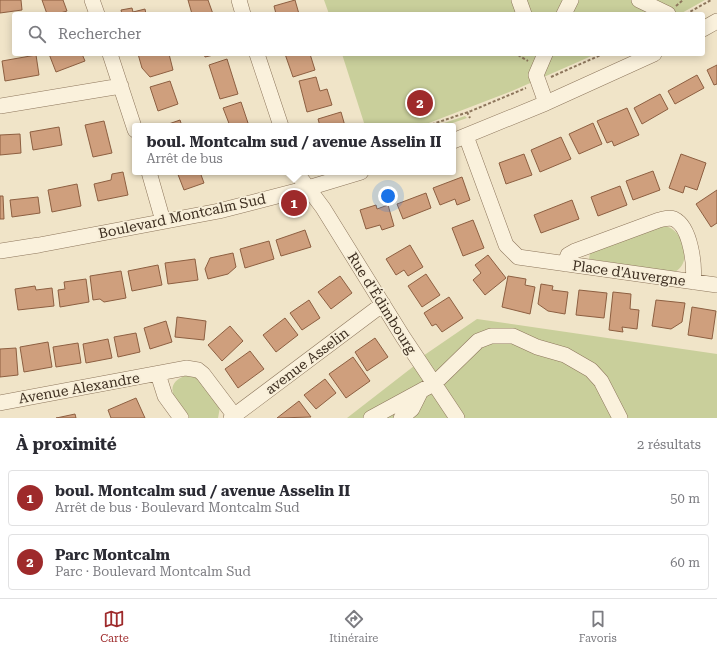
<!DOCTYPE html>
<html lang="fr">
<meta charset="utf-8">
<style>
:root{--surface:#fff;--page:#f2f2f3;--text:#2b2b33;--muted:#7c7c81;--line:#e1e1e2;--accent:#9e2a2b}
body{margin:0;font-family:"Roboto Serif",serif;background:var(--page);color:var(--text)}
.you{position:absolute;left:388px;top:196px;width:14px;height:14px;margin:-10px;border:3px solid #fff;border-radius:50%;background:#1a73e8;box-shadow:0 0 0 6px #1a73e833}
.badge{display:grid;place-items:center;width:26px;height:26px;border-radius:50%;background:var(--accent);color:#fff;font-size:13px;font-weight:700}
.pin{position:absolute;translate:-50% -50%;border:2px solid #fff;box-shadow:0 1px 4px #0006}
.popup{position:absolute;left:132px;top:123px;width:324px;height:52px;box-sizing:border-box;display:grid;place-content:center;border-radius:4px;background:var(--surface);filter:drop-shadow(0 1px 3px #0005);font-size:13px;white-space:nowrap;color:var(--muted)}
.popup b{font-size:15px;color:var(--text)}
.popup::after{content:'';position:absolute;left:50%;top:100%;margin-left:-8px;border:8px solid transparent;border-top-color:var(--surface)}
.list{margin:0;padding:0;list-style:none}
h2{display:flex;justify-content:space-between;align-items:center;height:52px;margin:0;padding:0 16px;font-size:17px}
h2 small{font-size:13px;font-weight:400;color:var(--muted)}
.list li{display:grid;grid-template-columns:26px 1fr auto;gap:12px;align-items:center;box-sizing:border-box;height:56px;margin:0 8px 8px;padding:0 8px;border:1px solid var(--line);border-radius:4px}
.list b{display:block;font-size:15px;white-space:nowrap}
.list p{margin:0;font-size:13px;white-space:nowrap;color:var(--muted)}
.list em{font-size:13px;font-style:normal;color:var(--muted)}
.icon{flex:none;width:22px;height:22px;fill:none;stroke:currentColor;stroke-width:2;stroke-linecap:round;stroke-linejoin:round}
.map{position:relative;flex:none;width:717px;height:418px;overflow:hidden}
.search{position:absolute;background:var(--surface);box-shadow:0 2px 10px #0003;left:12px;right:12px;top:12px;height:44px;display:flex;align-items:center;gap:10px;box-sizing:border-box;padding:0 14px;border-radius:4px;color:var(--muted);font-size:15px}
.sheet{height:180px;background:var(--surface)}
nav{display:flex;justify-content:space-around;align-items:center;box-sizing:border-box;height:56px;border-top:1px solid var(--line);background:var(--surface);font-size:11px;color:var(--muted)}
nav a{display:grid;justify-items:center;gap:2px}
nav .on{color:var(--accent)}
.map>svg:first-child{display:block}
.green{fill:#c9cf9b}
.building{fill:#cf9f7d;stroke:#8d5f41}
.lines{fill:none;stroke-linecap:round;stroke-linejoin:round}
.minor-casing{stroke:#8d765c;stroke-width:16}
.path{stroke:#8d765c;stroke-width:2;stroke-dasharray:3 2;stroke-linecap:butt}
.minor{stroke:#faf1dc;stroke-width:15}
.labels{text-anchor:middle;stroke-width:3.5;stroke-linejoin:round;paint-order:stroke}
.street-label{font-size:14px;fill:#3d2e20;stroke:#f7eed8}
</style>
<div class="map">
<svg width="717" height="418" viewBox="0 0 717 418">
<rect width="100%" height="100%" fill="#f0e4c8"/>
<path class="green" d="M324,0h381l-25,14h-351z
M342,54h254l-84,37 -91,35h-56z
M465,116l2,2 -23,8h-9z
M663,226c19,0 32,37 11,46l-85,-13 1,-6z
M477,319l240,35v64h-253l-41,-62z
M414,366l34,52h-101z
M187,375l10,1 23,31 -2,11h-32c-9,-15 -26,-34 1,-43z"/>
<path class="building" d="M0,0h21l1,10 -22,3z
M42,0h21l4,11 -10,3h-10z
M188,0h20l5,14h-21z
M295,0l4,14h-23l-2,-8z
M132,8l1,4 12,-3 1,5h-24l-1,-4z
M49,54h33l3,7 -29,11z
M138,54h31l4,16 -23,7 -8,-9z
M204,54h14l-13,3z
M285,54h25l5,16 -22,7z
M36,55l3,20 -34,6 -3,-20z
M227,59l11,35 -18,5 -11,-34z
M717,65v19l-3,1 -7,-15z
M697,75l7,13 -29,16 -7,-13z
M316,77l4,14 7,-2 5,16 -25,7 -8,-31z
M170,81l8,23 -20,7 -8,-24z
M660,94l8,15 -26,15 -8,-16z
M241,102l8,24h-19l-7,-18z
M627,108l12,27 -25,11 -2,-5 -5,2 -10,-22z
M341,112l4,14h-25l-2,-7z
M180,120l2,6h-19z
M104,121l8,32 -19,4 -8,-32z
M593,123l9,21 -23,10 -10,-20z
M59,127l3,18 -29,5 -3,-18z
M20,134l1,19 -21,2v-20z
M561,137l10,22 -31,13 -9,-22z
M524,154l8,21 -26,9 -7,-21z
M681,154l25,9 -9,27 -12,-4 -2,7 -14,-5z
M653,171l7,19 -27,10 -7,-19z
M123,172l5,23 -30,6 -4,-17 17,-4 1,-6z
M177,172h23l4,11 -20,7z
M462,177l8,23 -13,5 -2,-6 -15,6 -7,-17z
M77,184l4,22 -29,6 -4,-22z
M620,186l7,19 -29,11 -7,-19z
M717,190v33l-6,4 -15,-23z
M426,193l5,15 -28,11 -6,-15z
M0,196h3l1,23h-4z
M38,197l2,16 -28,4 -2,-17z
M572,200l7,19 -38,14 -7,-18z
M376,205l1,4 11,-4 6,21 -12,4 -2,-5 -14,4 -6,-19z
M473,220l11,28 -21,8 -11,-28z
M305,230l6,17 -30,9 -5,-16z
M269,241l5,18 -29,9 -5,-19z
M410,245l13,22 -15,9 -4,-6 -8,5 -10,-16z
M233,253l3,14 -8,7 -20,5 -3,-10 5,-11z
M488,255l18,23 -21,17 -12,-15 8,-7 -6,-8z
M195,259l3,21 -30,4 -3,-21z
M158,265l4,20 -30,6 -4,-20z
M121,271l5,27 -22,4 -4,-3 -7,1 -3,-24z
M426,274l14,21 -18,12 -14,-21z
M340,276l12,17 -21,16 -13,-17z
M508,276l18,3 -1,6 10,2 -5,27 -28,-7z
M86,279l3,23 -29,5 -2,-17 7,-1 -1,-7z
M541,284l12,2 -1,4 16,2 -3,22 -17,-3 -10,-7z
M35,286l1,4 16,-2 2,18 -36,4 -3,-21z
M579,290l28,3 -3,25 -28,-3z
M613,292l18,2 -1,15 9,1 -2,19 -15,-2 1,5 -14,-2z
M449,297l14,21 -21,14 -6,-8 -4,2 -8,-13z
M309,300l11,18 -18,12 -12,-17z
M656,300l29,3 -3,19 -11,7 -19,-3z
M692,307l24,4 -4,28 -24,-4z
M177,317l29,4 -2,19 -29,-3z
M285,318l13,17 -22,17 -13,-17z
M166,321l6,21 -22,7 -6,-21z
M230,326l13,15 -21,20 -14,-16z
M136,333l4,19 -22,5 -4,-20z
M375,338l13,19 -21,14 -12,-19z
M108,339l4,19 -26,5 -3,-19z
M48,342l4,25 -28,5 -4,-25z
M78,343l3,20 -25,4 -3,-20z
M16,348l2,27 -18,2v-28z
M250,351l14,18 -26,19 -13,-19z
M353,357l17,24 -24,17 -17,-24z
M325,379l11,14 -20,16 -12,-14z
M136,398l9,20h-34l-3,-8z
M299,401l12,16 -33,1h-1z
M75,414l1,4h-20l5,-1z"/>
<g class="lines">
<defs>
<path id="minor" d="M92,0l5,14
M239,0l4,14
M519,0l5,14
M639,0l29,14
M564,14l7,-14
M703,29l14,-8
M110,54l25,76
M257,54l24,72
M545,54l-9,21 10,28
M0,106l121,-20
M466,136l40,109 12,12 199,28
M453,141l93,-38 108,-49
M149,172l14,49
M296,172l27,36 80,129 54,81
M0,251l39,-6 180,-34 89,-23 53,-16
M565,264l3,-9 7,-4 84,-31c5,-1 10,-3 15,-1 17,8 21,47 19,63
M158,374l7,22 16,22
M439,379l39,-38 13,-5h22l24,11 28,8 26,15 10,11 19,37
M0,403l186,-35 12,2 5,4 31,41
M231,418l152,-114
M371,418l57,-31
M401,418l11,-9 8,-16"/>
</defs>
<use href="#minor" class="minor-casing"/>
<path class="path" d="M676,6l7,-6
M686,14l25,-14
M518,55l10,6
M551,77l52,-23
M467,112l3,6
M427,126l44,-15 55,-23"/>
<use href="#minor" class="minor"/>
</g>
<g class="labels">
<g class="street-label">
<text transform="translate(182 216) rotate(-12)" y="5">Boulevard Montcalm Sud</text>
<text transform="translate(629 273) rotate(8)" y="5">Place d'Auvergne</text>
<text transform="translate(382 303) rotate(58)" y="5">Rue d'Édimbourg</text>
<text transform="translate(307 361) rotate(-37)" y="5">avenue Asselin</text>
<text transform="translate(79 388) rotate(-10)" y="5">Avenue Alexandre</text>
</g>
</g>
</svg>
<div class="you"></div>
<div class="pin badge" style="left:294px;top:203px">1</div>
<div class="popup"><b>boul. Montcalm sud / avenue Asselin II</b>Arrêt de bus</div>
<div class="pin badge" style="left:420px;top:103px">2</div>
<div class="search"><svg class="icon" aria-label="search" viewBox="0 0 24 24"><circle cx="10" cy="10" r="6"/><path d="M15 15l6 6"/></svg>Rechercher</div>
</div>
<section class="sheet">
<h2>À proximité<small>2 résultats</small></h2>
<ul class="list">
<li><span class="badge">1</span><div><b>boul. Montcalm sud / avenue Asselin II</b><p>Arrêt de bus · Boulevard Montcalm Sud</p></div><em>50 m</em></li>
<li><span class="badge">2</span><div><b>Parc Montcalm</b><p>Parc · Boulevard Montcalm Sud</p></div><em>60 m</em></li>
</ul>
</section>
<nav>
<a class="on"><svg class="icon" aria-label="map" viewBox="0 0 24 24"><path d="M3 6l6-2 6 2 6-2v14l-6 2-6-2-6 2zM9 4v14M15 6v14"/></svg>Carte</a>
<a><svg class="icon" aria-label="directions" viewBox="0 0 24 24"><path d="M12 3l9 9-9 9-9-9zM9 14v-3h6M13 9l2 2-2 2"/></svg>Itinéraire</a>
<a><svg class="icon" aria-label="saved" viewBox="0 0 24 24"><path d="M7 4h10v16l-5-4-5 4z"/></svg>Favoris</a>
</nav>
